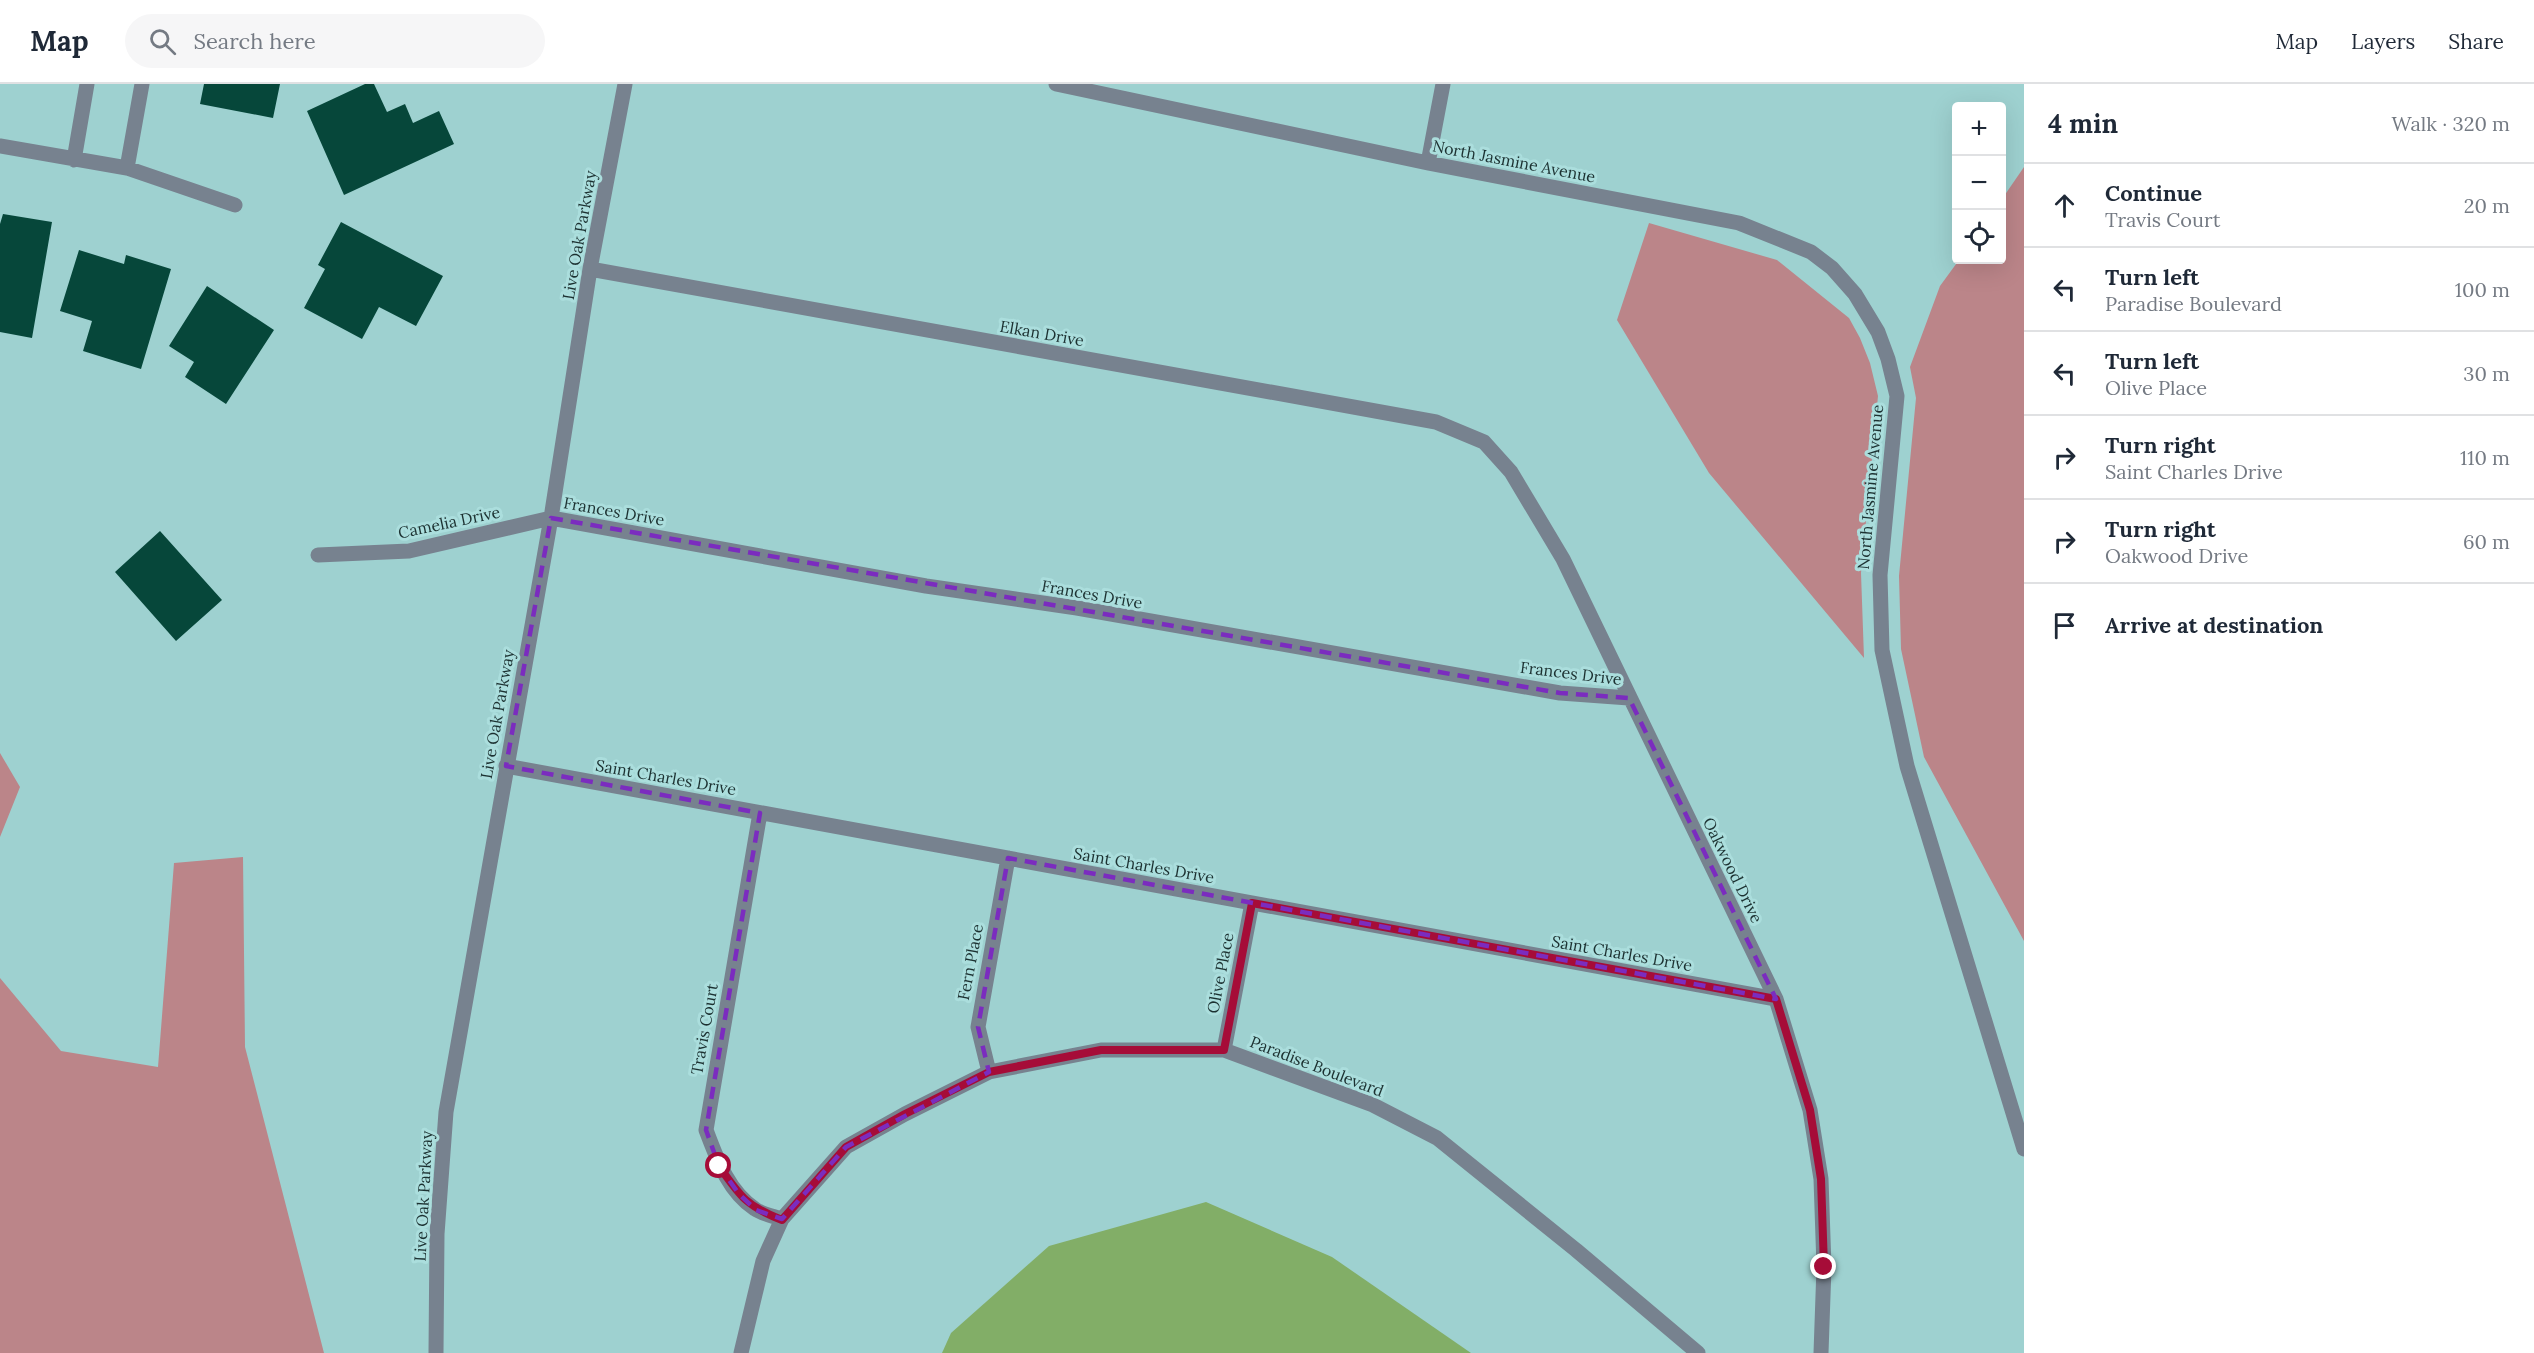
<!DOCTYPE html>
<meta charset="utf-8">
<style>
:root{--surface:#fff;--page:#f6f6f7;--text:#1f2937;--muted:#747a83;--line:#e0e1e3}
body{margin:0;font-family:Lora,serif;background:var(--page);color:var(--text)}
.controls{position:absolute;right:18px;top:18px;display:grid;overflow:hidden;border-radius:6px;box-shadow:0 6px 24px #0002}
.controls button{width:54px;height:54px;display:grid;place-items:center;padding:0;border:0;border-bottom:2px solid var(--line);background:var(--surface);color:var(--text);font:30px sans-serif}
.stop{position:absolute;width:18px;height:18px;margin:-14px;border:4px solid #a60c38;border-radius:50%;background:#fff}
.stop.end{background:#a60c38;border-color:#fff;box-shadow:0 2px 6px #0008}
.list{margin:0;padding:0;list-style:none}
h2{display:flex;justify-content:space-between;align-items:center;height:78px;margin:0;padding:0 24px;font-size:26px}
h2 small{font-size:20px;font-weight:400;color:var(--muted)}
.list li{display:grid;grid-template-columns:39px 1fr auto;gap:18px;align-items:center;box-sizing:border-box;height:84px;padding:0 24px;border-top:2px solid var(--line)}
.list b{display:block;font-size:22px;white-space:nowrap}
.list p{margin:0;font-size:20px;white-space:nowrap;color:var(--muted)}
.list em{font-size:20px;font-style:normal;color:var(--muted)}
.icon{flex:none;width:33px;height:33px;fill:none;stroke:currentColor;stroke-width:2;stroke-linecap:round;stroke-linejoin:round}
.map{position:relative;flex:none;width:2024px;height:1269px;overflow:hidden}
header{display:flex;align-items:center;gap:36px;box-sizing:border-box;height:84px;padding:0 30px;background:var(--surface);border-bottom:2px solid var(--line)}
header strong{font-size:28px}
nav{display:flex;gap:33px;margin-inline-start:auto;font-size:21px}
.search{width:420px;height:54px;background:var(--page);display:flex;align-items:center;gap:15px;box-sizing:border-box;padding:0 21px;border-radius:33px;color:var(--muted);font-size:22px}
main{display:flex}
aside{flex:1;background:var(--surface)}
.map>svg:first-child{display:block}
.green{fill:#bb8589}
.water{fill:#82ae67}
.building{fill:#06473a}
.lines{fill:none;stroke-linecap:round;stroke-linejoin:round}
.minor{stroke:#77828f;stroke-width:15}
.route{stroke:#a60c38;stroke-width:8}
.marked{fill:none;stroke:#7b2cbf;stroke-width:4.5;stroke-dasharray:12 8;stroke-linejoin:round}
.labels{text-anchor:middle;stroke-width:6;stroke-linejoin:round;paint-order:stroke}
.street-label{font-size:16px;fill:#1c3131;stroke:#abdedd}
</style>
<header>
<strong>Map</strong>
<div class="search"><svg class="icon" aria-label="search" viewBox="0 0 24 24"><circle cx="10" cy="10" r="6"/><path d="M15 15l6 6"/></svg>Search here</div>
<nav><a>Map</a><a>Layers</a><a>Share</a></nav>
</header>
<main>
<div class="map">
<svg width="2024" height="1269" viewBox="0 0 2024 1269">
<rect width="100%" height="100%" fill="#9ed1d0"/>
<path class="green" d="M2024,83v774l-100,-184 -23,-108 -2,-73 17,-178 -6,-31 30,-81 19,-26h43v-61z
M1649,139l128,37 72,58 11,20 10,25 8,33 -17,177 3,85 -155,-185 -92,-153z
M0,669l20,34 -20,50z
M243,773l2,190 79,306h-324v-375l61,73 97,16 16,-204z"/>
<path class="water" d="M1206,1118l126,55 139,96h-529l9,-20 98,-87z"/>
<path class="building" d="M204,0h76l-7,34 -73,-14z
M365,0h9l13,28 18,-8 8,19 26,-12 15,33 -110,51 -37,-84z
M3,130l49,8 -20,116 -32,-6v-108z
M341,138l102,54 -27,50 -37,-19 -17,32 -58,-31 21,-39 -7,-4z
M79,166l45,14 2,-9 45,14 -30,100 -58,-18 9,-30 -32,-10z
M207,202l67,44 -48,74 -41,-27 9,-15 -25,-16z
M160,447l62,69 -46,41 -61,-69z"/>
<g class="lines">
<path class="minor" d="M1056,0l372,79 311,60 72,29 21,16 23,26 23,38 10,27 9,37 -17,179 2,75 25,116 117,383
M0,62l127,22 108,37
M74,76l13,-76
M1428,79l15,-79
M127,84l15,-84
M590,185l846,153 48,20 27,30 52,87 213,440 34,111 11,69 3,88 -3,86
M318,471l91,-4 142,-33 375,68 151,22 483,85 69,5
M506,682l1270,233
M760,729l-54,317c11,29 22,61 49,79 7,5 18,7 27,10
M1224,966l28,-147
M989,988l-11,-45 30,-169
M436,1269l1,-119 9,-122 105,-594 39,-249 35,-185
M741,1269l22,-92 19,-42 64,-72 59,-33 84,-42 112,-22h123l149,55 64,33 139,112 122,103"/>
</g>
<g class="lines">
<path class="route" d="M719,1082c21,30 27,40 63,54l64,-73 59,-33 84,-42 112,-22h123l28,-147 524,96 34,111 11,69 3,88"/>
</g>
<path class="marked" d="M551,434l1009,175 69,5 147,301 -768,-141 -30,169 11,45 -143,75 -64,72 -26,-9 -17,-16 -20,-28 -13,-36 54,-317 -254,-47z"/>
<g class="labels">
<g class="street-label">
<text transform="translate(1514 77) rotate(11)" y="6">North Jasmine Avenue</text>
<text transform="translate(579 151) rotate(-80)" y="6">Live Oak Parkway</text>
<text transform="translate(1042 249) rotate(10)" y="6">Elkan Drive</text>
<text transform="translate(1870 403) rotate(-85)" y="6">North Jasmine Avenue</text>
<text transform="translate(614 427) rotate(10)" y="6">Frances Drive</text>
<text transform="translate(449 438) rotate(-12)" y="6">Camelia Drive</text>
<text transform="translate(1092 510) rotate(10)" y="6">Frances Drive</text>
<text transform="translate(1571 589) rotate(7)" y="6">Frances Drive</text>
<text transform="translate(497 630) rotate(-80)" y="6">Live Oak Parkway</text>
<text transform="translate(666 693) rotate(10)" y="6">Saint Charles Drive</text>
<text transform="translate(1144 781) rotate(10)" y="6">Saint Charles Drive</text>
<text transform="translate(1733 786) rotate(64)" y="6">Oakwood Drive</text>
<text transform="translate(1622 869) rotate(10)" y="6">Saint Charles Drive</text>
<text transform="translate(970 878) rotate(-79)" y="6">Fern Place</text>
<text transform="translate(1220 889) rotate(-79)" y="6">Olive Place</text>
<text transform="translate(704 945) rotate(-80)" y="6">Travis Court</text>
<text transform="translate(1317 982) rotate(21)" y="6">Paradise Boulevard</text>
<text transform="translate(423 1112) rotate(-87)" y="6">Live Oak Parkway</text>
</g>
</g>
</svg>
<div class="controls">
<button>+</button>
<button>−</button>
<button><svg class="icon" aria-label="locate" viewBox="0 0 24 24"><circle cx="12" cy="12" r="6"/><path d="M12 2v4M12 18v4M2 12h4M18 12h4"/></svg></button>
</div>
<div class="stop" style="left:719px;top:1082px"></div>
<div class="stop end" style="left:1824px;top:1183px"></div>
</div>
<aside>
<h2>4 min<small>Walk · 320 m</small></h2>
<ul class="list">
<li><svg class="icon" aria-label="ahead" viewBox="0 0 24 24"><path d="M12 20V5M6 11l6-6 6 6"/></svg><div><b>Continue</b><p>Travis Court</p></div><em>20 m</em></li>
<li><svg class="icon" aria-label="left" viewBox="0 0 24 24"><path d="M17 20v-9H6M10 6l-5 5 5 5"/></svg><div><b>Turn left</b><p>Paradise Boulevard</p></div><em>100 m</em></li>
<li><svg class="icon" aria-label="left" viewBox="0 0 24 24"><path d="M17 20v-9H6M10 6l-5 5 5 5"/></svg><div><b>Turn left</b><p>Olive Place</p></div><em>30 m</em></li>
<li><svg class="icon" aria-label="right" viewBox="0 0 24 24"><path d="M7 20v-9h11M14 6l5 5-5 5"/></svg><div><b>Turn right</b><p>Saint Charles Drive</p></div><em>110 m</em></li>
<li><svg class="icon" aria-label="right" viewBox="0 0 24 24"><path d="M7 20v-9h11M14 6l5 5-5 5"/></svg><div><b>Turn right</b><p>Oakwood Drive</p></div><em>60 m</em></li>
<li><svg class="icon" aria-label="arrive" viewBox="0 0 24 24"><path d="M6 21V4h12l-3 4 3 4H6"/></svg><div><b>Arrive at destination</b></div></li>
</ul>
</aside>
</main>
